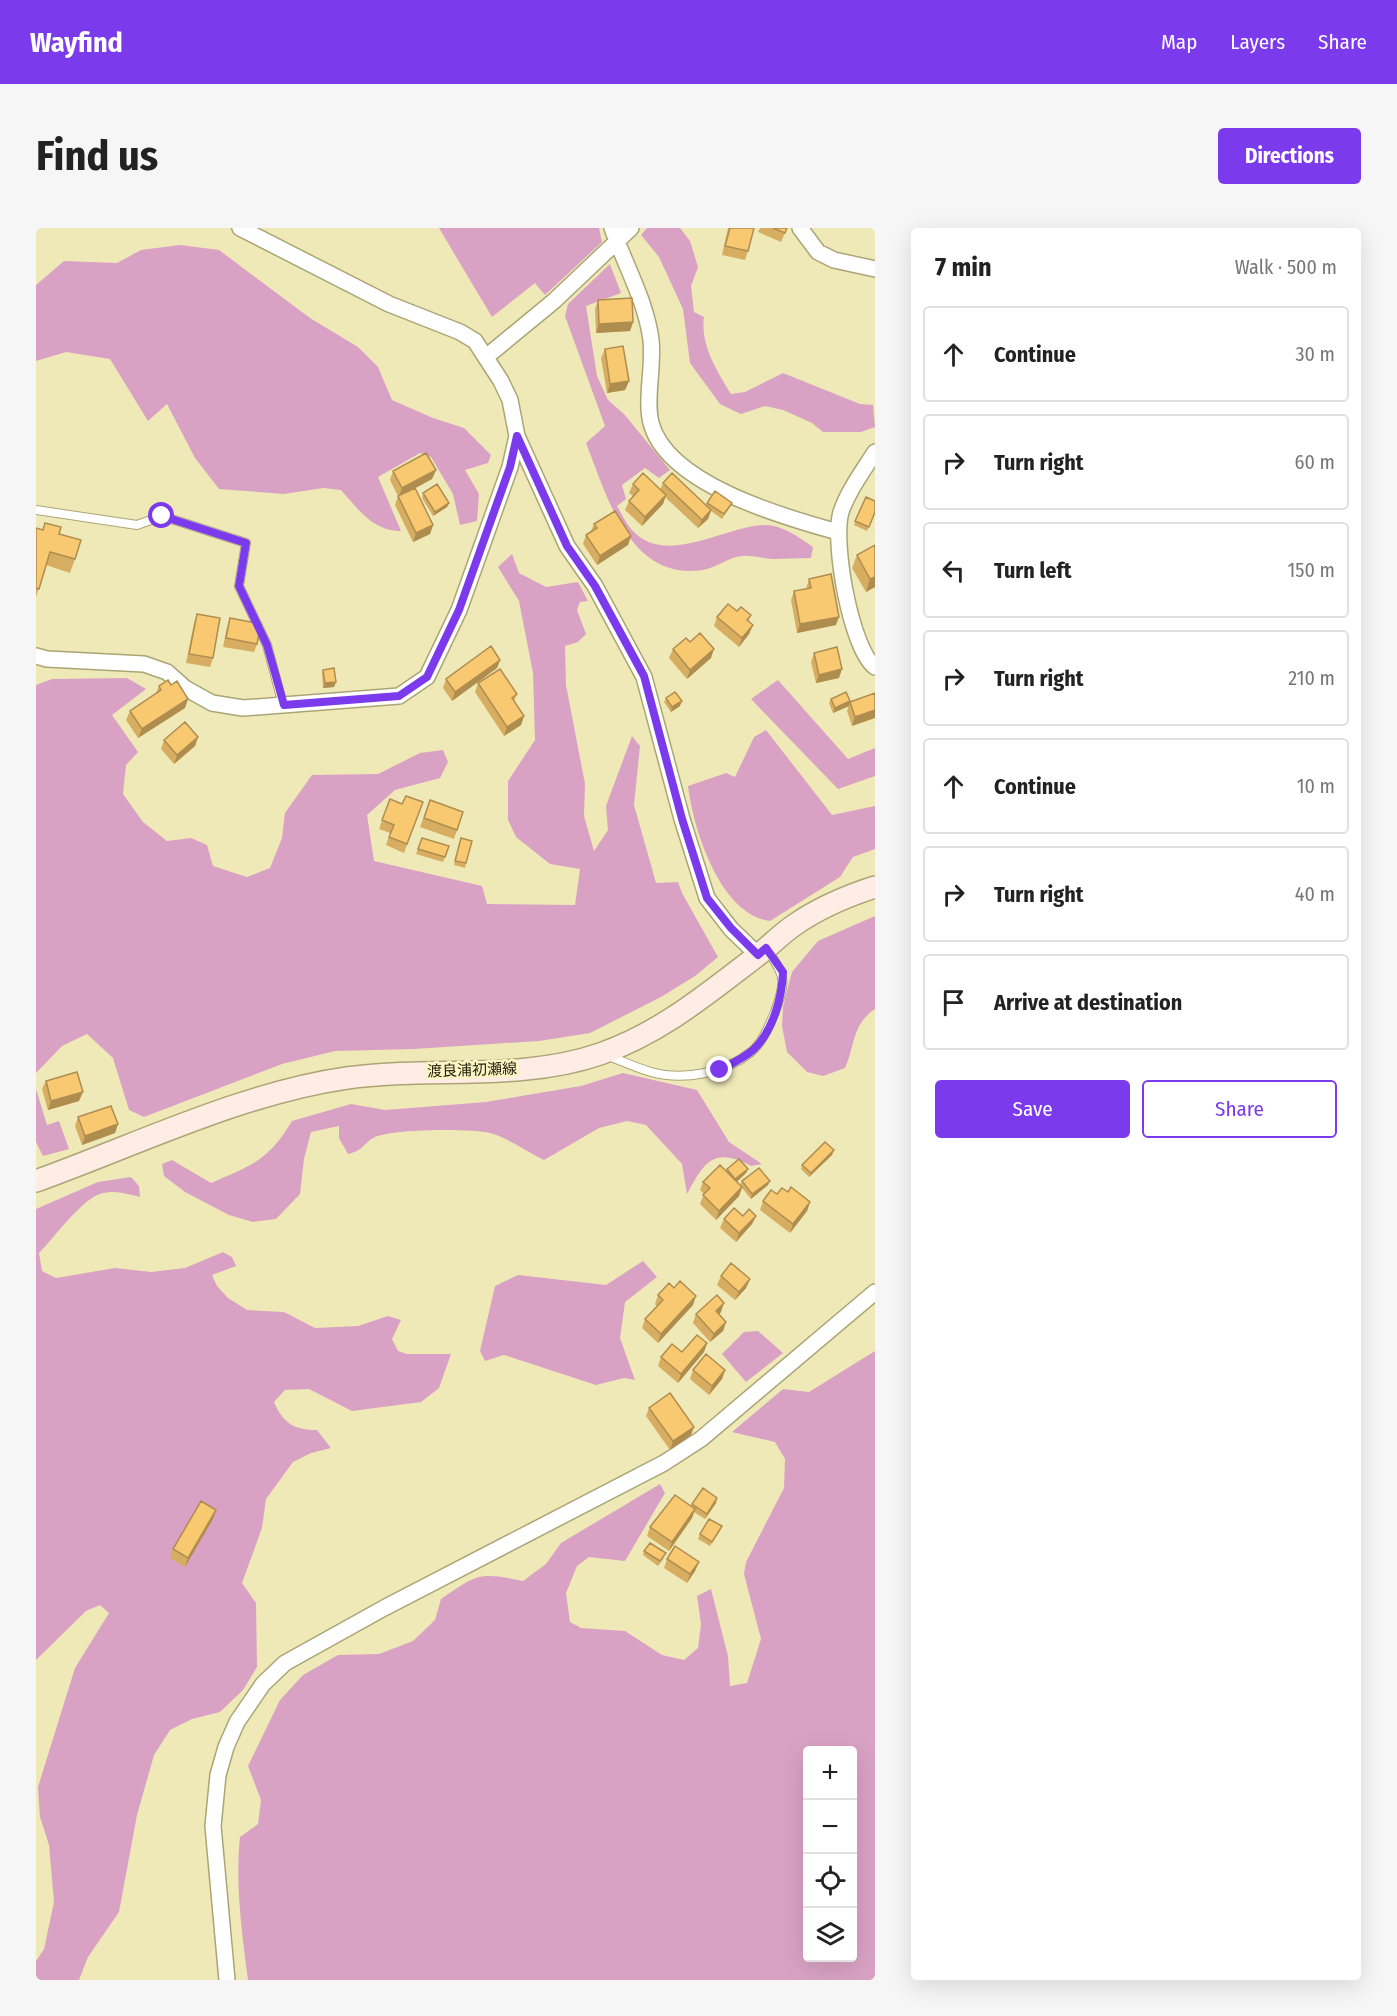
<!DOCTYPE html>
<meta charset="utf-8">
<style>
:root{--surface:#fff;--page:#f6f6f6;--text:#222;--muted:#767676;--line:#e0e0e0;--accent:#7c3aed}
body{margin:0;font-family:"Fira Sans Condensed","Noto Sans JP",sans-serif;background:var(--page);color:var(--text)}
.controls{position:absolute;right:18px;bottom:18px;display:grid;overflow:hidden;border-radius:6px;box-shadow:0 6px 24px #0002}
.controls button{width:54px;height:54px;display:grid;place-items:center;padding:0;border:0;border-bottom:2px solid var(--line);background:var(--surface);color:var(--text);font:30px sans-serif}
.stop{position:absolute;width:18px;height:18px;margin:-14px;border:4px solid #7c3aed;border-radius:50%;background:#fff}
.stop.end{background:#7c3aed;border-color:#fff;box-shadow:0 2px 6px #0008}
.list{margin:0;padding:0;list-style:none}
h2{display:flex;justify-content:space-between;align-items:center;height:78px;margin:0;padding:0 24px;font-size:26px}
h2 small{font-size:20px;font-weight:400;color:var(--muted)}
.list li{display:grid;grid-template-columns:39px 1fr auto;gap:18px;align-items:center;box-sizing:border-box;height:96px;margin:0 12px 12px;padding:0 12px;border:2px solid var(--line);border-radius:6px}
.list b{display:block;font-size:22px;white-space:nowrap}
.list em{font-size:20px;font-style:normal;color:var(--muted)}
.actions{display:flex;gap:12px;padding:18px 24px}
.actions a{flex:1;padding:14px 0;border:2px solid var(--accent);border-radius:6px;text-align:center;font-size:21px;color:var(--accent)}
.actions .main{background:var(--accent);color:#fff}
.icon{flex:none;width:33px;height:33px;fill:none;stroke:currentColor;stroke-width:2;stroke-linecap:round;stroke-linejoin:round}
.map{position:relative;flex:none;width:839px;height:1752px;overflow:hidden;border-radius:6px}
header{display:flex;align-items:center;gap:36px;box-sizing:border-box;height:84px;padding:0 30px;background:var(--accent);color:#fff}
header strong{font-size:28px}
nav{display:flex;gap:33px;margin-inline-start:auto;font-size:21px}
.intro{display:flex;align-items:center;justify-content:space-between;box-sizing:border-box;height:144px;padding:0 36px}
h1{margin:0;font-size:42px}
.button{padding:15px 27px;border-radius:6px;background:var(--accent);color:#fff;font-size:21px;font-weight:700}
main{display:flex;gap:36px;padding:0 36px}
aside{flex:1;background:var(--surface);border-radius:6px;box-shadow:0 6px 24px #0002}
.map>svg:first-child{display:block}
.green{fill:#d9a2c5;fill-rule:evenodd}
.lines{fill:none;stroke-linecap:round;stroke-linejoin:round}
.lane-casing{stroke:#aba576;stroke-width:10}
.street-casing{stroke:#aba576;stroke-width:18}
.secondary-casing{stroke:#aba576;stroke-width:24}
.lane{stroke:#fff;stroke-width:8}
.street{stroke:#fff;stroke-width:15}
.secondary{stroke:#ffece5;stroke-width:21}
.wall{fill:#d6ad61}
.shaded-wall{fill:#ae8d4f}
.building{fill:#f9c971;stroke:#ae8d4f;stroke-width:1.5}
.route{stroke:#7c3aed;stroke-width:8}
.labels{text-anchor:middle;stroke-width:5;stroke-linejoin:round;paint-order:stroke}
.street-label{font-size:15px;fill:#201d0a;stroke:#fdf6c4}
</style>
<header>
<strong>Wayfind</strong>
<nav><a>Map</a><a>Layers</a><a>Share</a></nav>
</header>
<div class="intro"><h1>Find us</h1><a class="button">Directions</a></div>
<main>
<div class="map">
<svg width="839" height="1752" viewBox="0 0 839 1752">
<rect width="100%" height="100%" fill="#efe9b7"/>
<path class="green" d="M403,0h160l3,14 -57,53 -10,-12 -43,34z
M611,0h33l10,13 8,26 -7,19 3,26 10,5c-4,27 13,54 27,77l14,-2 38,-19 77,31 13,1 2,22 -14,5h-38l-11,-9 -29,-13 -18,-4 -24,8 -21,-10 -30,-41 -7,-54 -24,-52 -18,-22z
M144,17l39,5 91,68 48,29 20,20 14,33 41,18 31,10 27,27 -3,8 -23,7 14,24 -2,27 -17,4 -7,-31 -22,-37 -11,-4 -42,24 23,54c-28,0 -42,-21 -60,-41l-18,-2 -39,6 -65,-5 -24,-31 -28,-54 -19,17 -38,-62 -44,-7 -30,9v-76l28,-24 53,2 24,-13z
M574,36l11,29 -35,13 11,70 11,24 16,14 46,56 -11,8 -14,-10 -23,17 4,14 -9,7c5,8 9,18 15,24 33,37 91,-3 131,-5 18,-1 36,12 50,22l-2,11c-12,0 -25,1 -37,1 -10,0 -22,-4 -32,-3 -13,1 -26,12 -39,14 -74,11 -96,-74 -117,-127l19,-17 -40,-110 3,-12z
M476,326l7,19 27,14 32,-5 10,19 -8,1 -3,8 9,24 -8,8 -13,4 1,39 19,99 -1,32 10,35 14,-21 -2,-24 26,-70 8,10 -6,59 22,78 22,-1 4,11 36,64 -23,19 -34,21 -71,36 -51,8 -125,8 -79,2 -53,13 -138,53 -15,-7 -16,-52 -26,-24 -25,12 -26,27v-388l16,-6 75,-1 19,11 -34,26 26,37 -12,13 -3,29 20,28 24,19 24,-3 16,7 6,21 34,11 23,-9 12,-30 3,-25 27,-38 66,-1 42,-21 23,-3 5,12 -8,16 -45,12 -28,25 7,46 108,25 5,18 88,1 5,-36 -30,-5 -34,-27 -8,-17v-39l27,-41 -2,-67 -14,-72 -21,-34z
M742,452l70,79 27,-11v28l-37,13 -87,-90z
M730,502l66,85 43,-9v43l-22,8 -13,20 -70,44c-50,-6 -77,-93 -82,-135l38,-13 9,4 19,-40z
M839,688v93c-23,15 -20,37 -30,59l-22,8 -16,-4 -20,-20 -5,-26 1,-19 9,-35 26,-31z
M587,845l74,17 32,52 33,22 -11,2c-38,-20 -47,-3 -64,28l-5,-30 -36,-39 -19,-4 -28,7 -55,32c-17,-8 -36,-22 -54,-27 -18,-5 -99,-4 -115,4 -12,6 -10,13 -27,17l-9,-16v-12l-28,6 -7,27 -4,35 -24,25 -23,3 -24,-7 -44,-23 -21,-16 -2,-12 10,-4 39,23c41,-18 57,-22 81,-62l59,-17 34,6 101,-8 95,-16z
M0,861l11,36 12,-4 10,28 -26,7 -7,-14z
M95,949l8,9 1,11c-12,-3 -24,-7 -37,-4 -20,4 -48,44 -64,60l3,18 14,7 59,-10 36,4 34,-4 38,-16 9,5 4,9 -24,9 5,11 11,12 19,12 37,2 31,16 43,-2 30,-10 13,4 -9,19 6,12 9,3h44l-12,34 -18,14 -69,9 -43,-22 -24,1 -11,12c9,21 20,28 43,28l14,18 -20,5 -18,9 -27,37 -4,29 -20,55 14,20 1,64 -14,23 -23,22 -28,7 -22,11 -16,25 -17,60 -18,97 -31,45 -9,23h-43v-19l8,-12 10,-47 -5,-57 -9,-28 -2,-30 37,-119 34,-55 -9,-8 -14,6 -50,49v-451l62,-27z
M607,1033l14,16 -32,25 -5,36 15,42 -11,-2 -28,7 -92,-30 -19,6 -5,-10 15,-65 23,-11 88,10z
M722,1103l25,22 -37,29 -24,-28 22,-22z
M839,1123v629h-627c-6,-47 -13,-95 -8,-143l18,-13 3,-24 -13,-34 32,-66 23,-25 35,-20 41,-1 34,-13 22,-21 6,-21c37,-25 37,-27 82,-18l23,-17 15,-21 99,-59 5,9 -40,68 -36,-4 -12,9 -11,27 4,29 11,6 44,3 37,24 22,5 14,-12 3,-24 -4,-28 14,-7 17,67 2,30 17,-3 14,-44 -17,-65 2,-12 38,-74 1,-29 -10,-17 -43,-10 51,-43 26,3zM772,1522h44v208h-44z"/>
<g class="lines">
<defs>
<path id="lane" d="M0,282l101,15 25,-9 84,27 -7,43 28,59 16,60
M572,828c14,5 29,12 43,16 33,9 74,1 100,-20 12,-10 18,-26 24,-40 11,-31 11,-36 -8,-62"/>
<path id="street" d="M576,0c13,37 34,73 39,112 3,26 -6,59 0,83 16,61 132,94 187,109
M764,0l18,24 16,8 41,9
M450,129l68,-56 77,-73
M481,208l50,110 28,40 49,91 38,142 25,79 24,31 27,26
M839,224c-12,19 -27,39 -34,60 -9,30 10,137 34,155
M0,428l11,3 97,5 23,8 18,16 27,15 31,5 156,-12 28,-19 32,-67 51,-143 7,-31 -7,-36 -9,-19 -26,-40 -15,-9 -71,-28 -149,-76
M191,1752l-14,-154 5,-51 8,-28 11,-25 26,-38 22,-21 99,-55 280,-145 37,-24 174,-147"/>
<path id="secondary" d="M0,953c100,-36 206,-88 311,-103 83,-12 172,4 253,-24 61,-21 108,-61 158,-99 12,-9 22,-20 35,-29 24,-17 54,-30 82,-39"/>
</defs>
<use href="#lane" class="lane-casing"/>
<use href="#street" class="street-casing"/>
<use href="#secondary" class="secondary-casing"/>
<use href="#lane" class="lane"/>
<use href="#street" class="street"/>
<use href="#secondary" class="secondary"/>
</g>
<path class="wall" d="M692,0h26l-6,23 -3,9 -23,-5z
M724,0h27l-6,14 -23,-10z
M562,72l35,22 -3,9 -34,2 -1,-24z
M569,121l24,32 -4,9 -18,3 -6,-35z
M400,242l-4,9 -21,11 22,35 -3,9 -17,8 -18,-37 3,-9 -8,-16 3,-9z
M627,255l43,22 1,-2h25l-2,4 -8,12 -11,-8 -3,8 -10,9 -33,-31 -2,7 -21,22 -17,-16 4,-9 4,-5 -4,-3 4,-9 27,6z
M387,265l26,10 -2,4 -14,9 -11,-18z
M830,269l9,16 -8,18 -13,-6z
M558,296l37,12 -3,9 -31,20 -14,-21 3,-9 5,-4z
M0,300l23,6 16,25 -5,14 -24,-8 -10,32z
M839,317v42l-9,5 -14,-24 5,-13z
M773,351l27,46 -39,8 -6,-33 3,-9 12,-2z
M701,383l14,4 -3,7 5,3 -4,9 -10,13 -25,-21 3,-9z
M161,386l16,44 -3,9 -24,-4 8,-40z
M194,390l27,26 -3,8 -31,-5 4,-20z
M654,414l21,16 -24,21 -18,-21 4,-9z
M778,425l25,25 -23,5 -5,-21z
M464,432l-3,8 -45,33 -9,-13 3,-9z
M287,442l13,12 -2,5 -11,1 -1,-14z
M442,455l39,11 -3,7 10,15 -3,9 -17,11 -29,-44z
M135,457l14,23 -47,30 -12,-18 4,-9 26,-18 3,-7z
M839,465l-23,33 -5,-15 3,-9z
M630,470l14,8 -9,6 -7,-10z
M795,471l18,7 -16,7 -4,-10z
M162,509l-3,9 -21,18 -13,-15 3,-9z
M354,571l12,5 21,-2 -19,51 -18,-8 4,-12 -11,-4z
M394,572l33,12 -9,27 -34,-12z
M386,610l27,8 -6,16 -27,-8z
M425,610l5,25 -1,5 -11,-3z
M10,853l33,20 -31,9 -6,-21z
M42,889l40,7 -3,9 -33,12 -7,-19z
M796,927l-23,22 -8,-8 1,-4z
M691,941h21l-2,4 -9,9 3,3 2,-4 26,4 -17,14 -9,-11 -3,8 -23,24 -16,-16 4,-10 -4,-4 3,-8 23,-11z
M741,966l33,8 -3,9 -17,22 -30,-23 3,-9z
M707,988h13l-4,8 -16,18 -16,-14 4,-9z
M685,1048l29,3 -4,9 -11,12 -18,-15z
M638,1060l19,17 -35,38 -16,-15 3,-9 12,-13 -2,-2 3,-9z
M685,1084l-2,2 7,8 -3,9 -13,11 -17,-19 3,-9z
M671,1115l-3,9 -26,31 -20,-17 3,-9 21,-5z
M657,1142h32l-3,9 -13,16 -19,-16z
M613,1180l42,27 -21,15 -24,-34z
M680,1275l-11,16 -11,-7 -2,6 -23,33 -22,-15 3,-9 41,-21 1,-2z
M177,1291l-28,48 -15,-9 3,-9z
M686,1298l-2,5 -10,15 -12,-7 2,-5z
M608,1323l20,7 -6,8 -15,-11z
M631,1331l32,3 -4,9 -8,12 -23,-15z"/>
<path class="shaded-wall" d="M597,94l-3,9 -34,2 3,-9z
M593,153l-4,9 -18,3 3,-9z
M400,242l-4,9 -33,18 3,-9z
M630,267l-3,9 -21,22 3,-9z
M413,275l-2,4 -14,9 2,-4z
M675,282l-3,9 -10,9 4,-8z
M397,297l-3,9 -17,8 3,-9z
M595,308l-3,9 -31,20 3,-9z
M839,349v10l-9,5 4,-13z
M803,389l-3,8 -39,8 3,-9z
M717,397l-4,9 -10,13 3,-9z
M678,421l-3,9 -24,21 3,-9z
M464,432l-3,8 -45,33 3,-9z
M806,441l-3,9 -23,5 3,-8z
M300,454l-2,5 -11,1 2,-5z
M152,471l-3,9 -47,30 4,-9z
M646,473l-2,5 -9,6 1,-5z
M814,473l-1,5 -16,7 2,-5z
M839,482v8l-23,8 3,-9z
M488,488l-3,9 -17,11 3,-9z
M162,509l-3,9 -21,18 3,-9z
M47,864l-4,9 -31,9 3,-9z
M82,896l-3,9 -33,12 3,-9z
M798,922l-2,5 -23,22 2,-4z
M712,941l-2,4 -12,11 1,-5z
M734,953l-2,4 -17,14 1,-5z
M706,959l-3,9 -23,24 3,-9z
M774,974l-3,9 -17,22 3,-9z
M720,988l-4,8 -16,18 3,-9z
M714,1051l-4,9 -11,12 4,-8z
M660,1068l-3,9 -35,38 3,-9z
M688,1075l-3,9 -8,8 3,-9z
M690,1094l-3,9 -13,11 4,-8z
M671,1115l-3,9 -26,31 3,-9z
M689,1142l-3,9 -13,16 3,-9z
M658,1199l-3,8 -21,15 3,-9z
M681,1270l-1,5 -11,16 2,-5z
M659,1281l-3,9 -23,33 3,-9z
M180,1282l-3,9 -28,48 3,-9z
M663,1334l-4,9 -8,12 3,-9z"/>
<path class="building" d="M694,0h24l-6,23 -23,-5z
M737,0h14l-2,5z
M596,70l1,24 -34,2 -1,-24z
M587,118l6,35 -19,3 -5,-35z
M390,225l10,17 -34,18 -9,-17z
M607,245l23,22 -21,22 -16,-16 10,-11 -6,-6z
M636,245l39,37 -9,10 -39,-37z
M401,256l12,19 -14,9 -12,-19z
M379,260l18,37 -17,8 -18,-37z
M679,263l17,12 -8,11 -17,-11z
M830,269l9,4v11l-6,15 -14,-6z
M579,283l16,25 -31,20 -14,-21 11,-7 -3,-4z
M9,295l16,4 -2,7 22,6 -6,19 -25,-7 -11,37 -3,-1v-60l7,2z
M839,317v32l-5,2 -13,-24z
M795,346l8,43 -39,7 -6,-33 17,-3 -2,-9z
M692,376l9,7 4,-4 10,8 -4,5 6,5 -11,13 -25,-21z
M161,386l23,4 -7,40 -24,-4z
M194,390l31,6 -4,20 -31,-6z
M664,405l14,16 -24,21 -17,-21 13,-11 4,4z
M455,418l9,14 -45,32 -9,-13z
M801,419l5,22 -23,6 -5,-22z
M298,440l2,14 -11,1 -2,-13z
M464,441l17,25 -5,4 12,18 -17,11 -29,-44z
M132,452l3,5 6,-4 11,18 -46,30 -12,-18 31,-21 -2,-4z
M639,464l7,9 -10,6 -6,-9z
M810,464l4,9 -15,7 -4,-9z
M839,465v17l-20,7 -5,-15z
M149,494l13,15 -21,18 -13,-15z
M370,568l17,6 -16,42 -18,-7 5,-12 -12,-5 8,-21 12,5z
M394,572l33,12 -6,18 -33,-12z
M386,610l27,8 -4,11 -27,-8z
M425,610l11,3 -6,22 -11,-2z
M41,844l6,20 -32,9 -5,-20z
M75,878l7,18 -33,12 -7,-19z
M789,914l9,8 -23,23 -9,-8z
M703,931l9,10 -13,10 -8,-10z
M684,937l22,22 -23,24 -16,-16 7,-7 -7,-6z
M723,940l11,13 -18,13 -10,-13z
M755,959l19,15 -17,22 -30,-23 8,-11 6,4 5,-6 6,4z
M698,980l9,8 6,-7 7,7 -17,17 -15,-14z
M695,1035l19,16 -11,13 -18,-16z
M644,1053l16,15 -35,38 -16,-15 18,-19 -5,-5 11,-12 5,5z
M681,1067l7,8 -8,8 10,11 -12,12 -18,-20z
M661,1107l10,8 -26,31 -20,-17 11,-13 10,8z
M670,1126l19,16 -13,16 -19,-16z
M634,1165l24,34 -21,14 -24,-33z
M667,1260l14,10 -10,16 -15,-10z
M639,1267l20,14 -23,33 -22,-15z
M165,1273l15,9 -28,48 -15,-9z
M673,1291l13,7 -10,16 -12,-8z
M614,1315l16,10 -6,8 -16,-10z
M639,1318l24,16 -9,12 -23,-15z"/>
<g class="lines">
<path class="route" d="M126,288l84,27 -7,43 28,59 17,60 115,-9 28,-19 32,-67 51,-143 7,-31 50,110 28,40 49,90 38,143 25,79 24,30 27,27 8,-7 17,24c-1,26 -10,59 -30,78 -9,8 -22,14 -33,20"/>
</g>
<g class="labels">
<g class="street-label">
<text transform="translate(436 842) rotate(-2)" y="5">渡良浦初瀬線</text>
</g>
</g>
</svg>
<div class="controls">
<button>+</button>
<button>−</button>
<button><svg class="icon" aria-label="locate" viewBox="0 0 24 24"><circle cx="12" cy="12" r="6"/><path d="M12 2v4M12 18v4M2 12h4M18 12h4"/></svg></button>
<button><svg class="icon" aria-label="layers" viewBox="0 0 24 24"><path d="M12 4l9 5-9 5-9-5zM3 14l9 5 9-5"/></svg></button>
</div>
<div class="stop" style="left:126px;top:288px"></div>
<div class="stop end" style="left:684px;top:842px"></div>
</div>
<aside>
<h2>7 min<small>Walk · 500 m</small></h2>
<ul class="list">
<li><svg class="icon" aria-label="ahead" viewBox="0 0 24 24"><path d="M12 20V5M6 11l6-6 6 6"/></svg><div><b>Continue</b></div><em>30 m</em></li>
<li><svg class="icon" aria-label="right" viewBox="0 0 24 24"><path d="M7 20v-9h11M14 6l5 5-5 5"/></svg><div><b>Turn right</b></div><em>60 m</em></li>
<li><svg class="icon" aria-label="left" viewBox="0 0 24 24"><path d="M17 20v-9H6M10 6l-5 5 5 5"/></svg><div><b>Turn left</b></div><em>150 m</em></li>
<li><svg class="icon" aria-label="right" viewBox="0 0 24 24"><path d="M7 20v-9h11M14 6l5 5-5 5"/></svg><div><b>Turn right</b></div><em>210 m</em></li>
<li><svg class="icon" aria-label="ahead" viewBox="0 0 24 24"><path d="M12 20V5M6 11l6-6 6 6"/></svg><div><b>Continue</b></div><em>10 m</em></li>
<li><svg class="icon" aria-label="right" viewBox="0 0 24 24"><path d="M7 20v-9h11M14 6l5 5-5 5"/></svg><div><b>Turn right</b></div><em>40 m</em></li>
<li><svg class="icon" aria-label="arrive" viewBox="0 0 24 24"><path d="M6 21V4h12l-3 4 3 4H6"/></svg><div><b>Arrive at destination</b></div></li>
</ul>
<div class="actions"><a class="main">Save</a><a>Share</a></div>
</aside>
</main>
